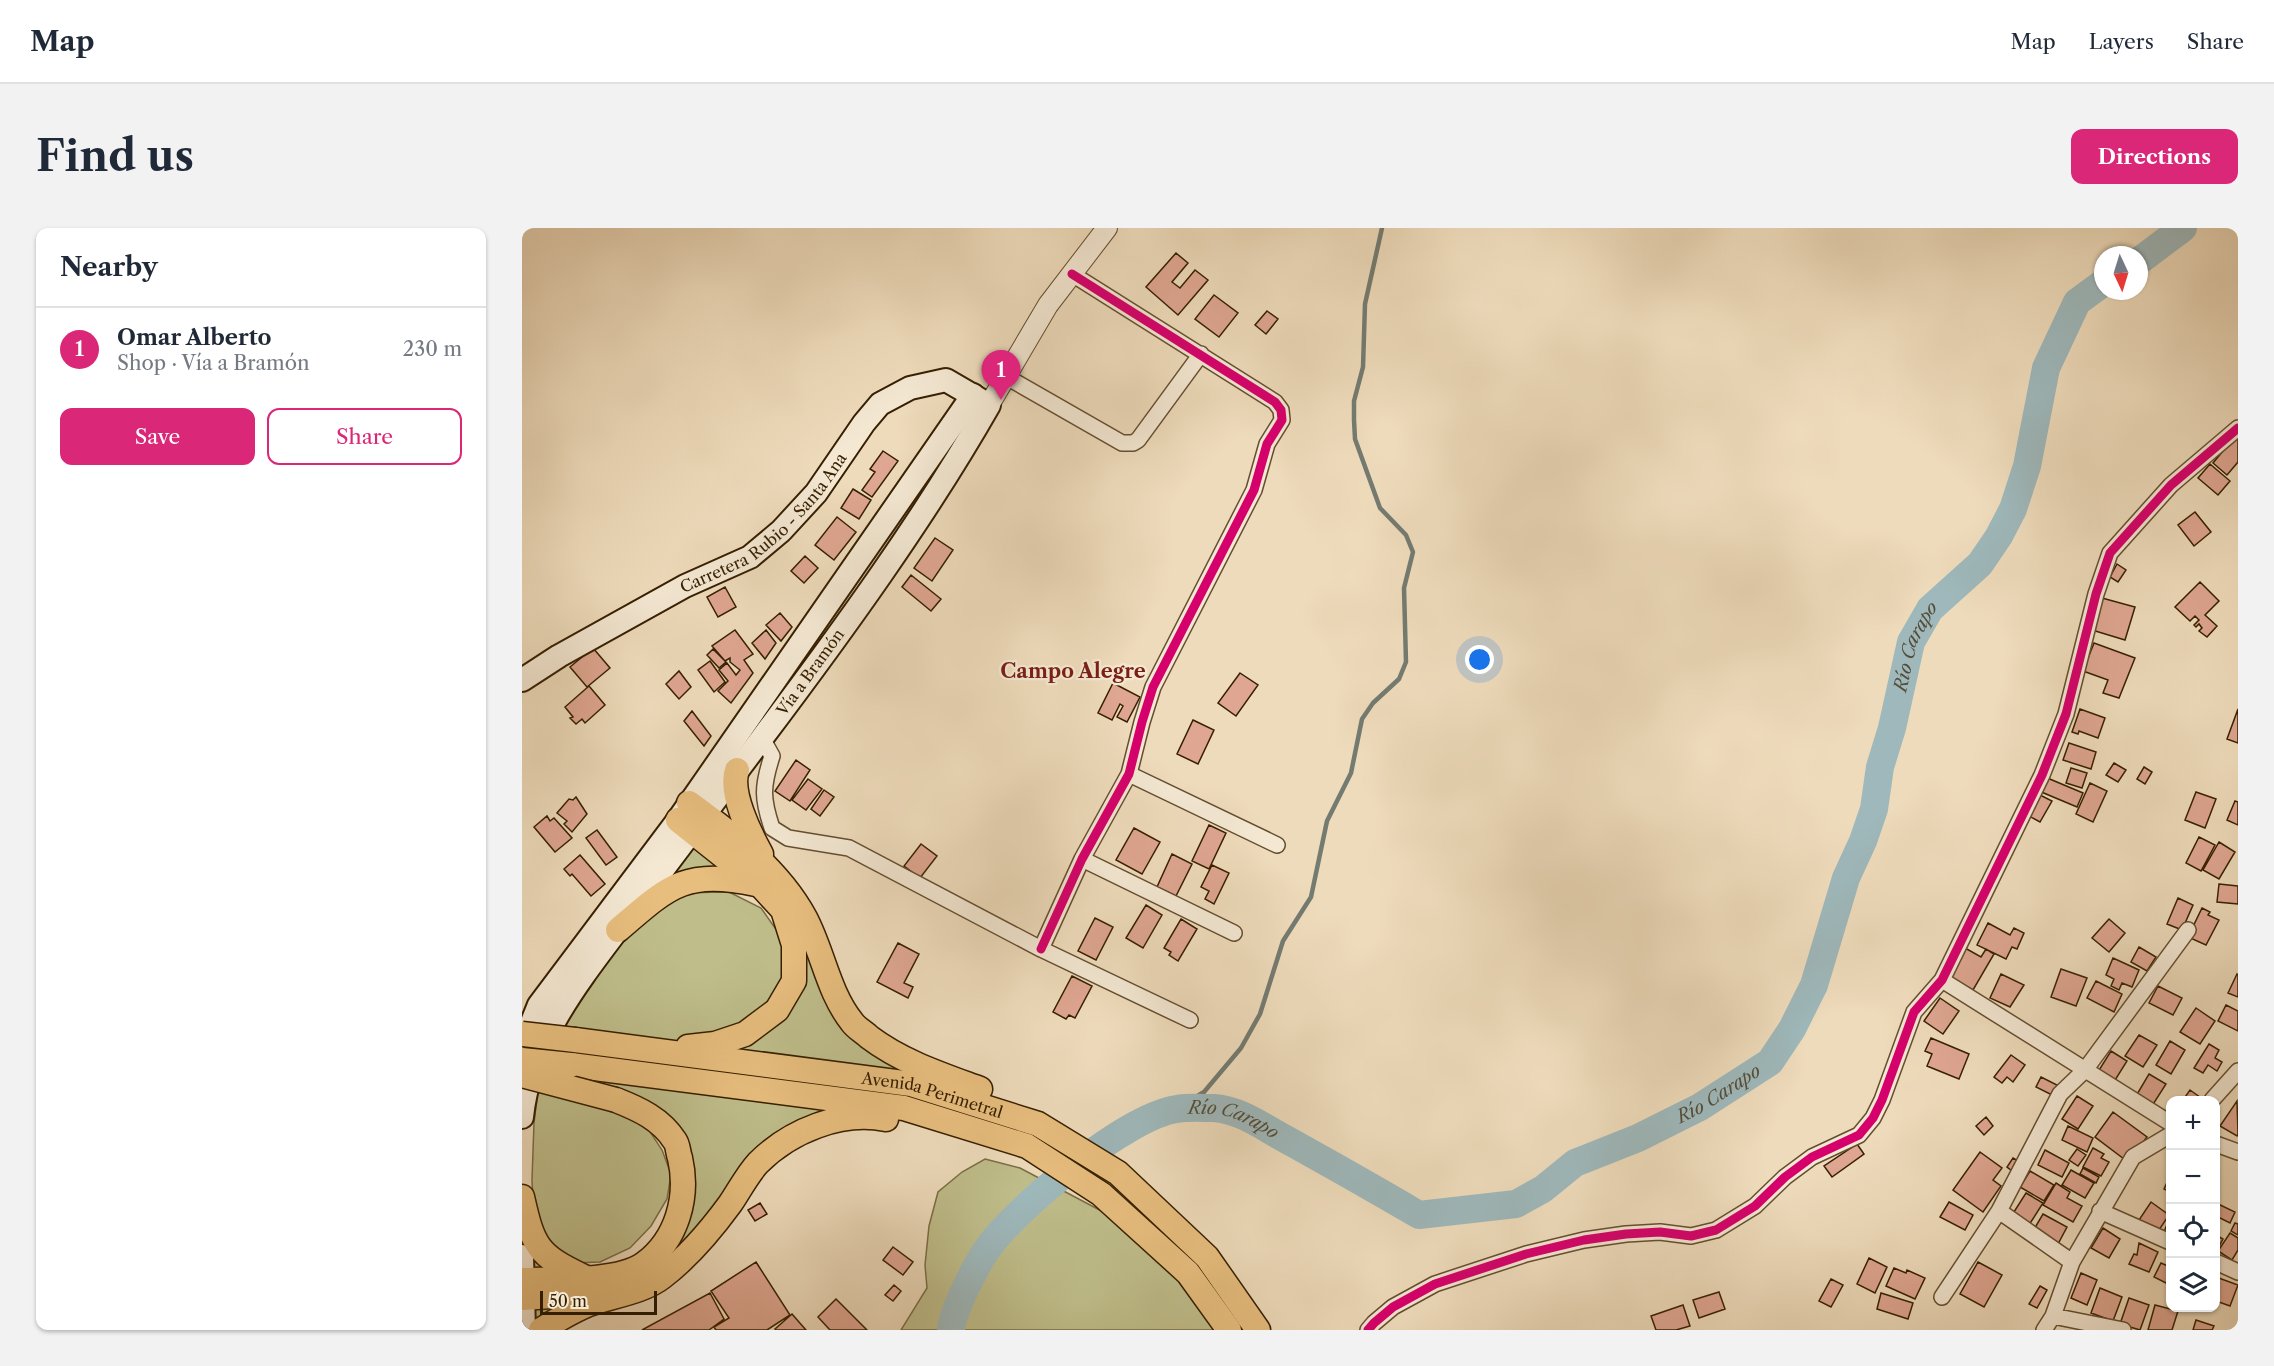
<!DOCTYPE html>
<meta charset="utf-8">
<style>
:root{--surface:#fff;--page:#f2f2f3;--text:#1f2937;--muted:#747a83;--line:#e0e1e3;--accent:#db2777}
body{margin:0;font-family:"Libre Caslon Text",serif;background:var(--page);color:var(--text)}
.controls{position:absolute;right:18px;bottom:18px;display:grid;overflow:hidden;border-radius:12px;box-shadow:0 2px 4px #0004}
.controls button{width:54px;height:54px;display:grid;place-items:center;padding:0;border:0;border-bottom:2px solid var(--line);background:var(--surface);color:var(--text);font:30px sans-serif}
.compass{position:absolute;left:1572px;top:18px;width:54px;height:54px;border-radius:50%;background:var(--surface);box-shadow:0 2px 4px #0004;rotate:176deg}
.scale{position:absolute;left:18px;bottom:15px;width:117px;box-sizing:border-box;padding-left:6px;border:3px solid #361f01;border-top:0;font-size:16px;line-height:21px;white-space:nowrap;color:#361f01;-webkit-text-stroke:4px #f4e8d3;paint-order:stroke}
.you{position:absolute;left:958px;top:432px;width:21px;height:21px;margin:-15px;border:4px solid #fff;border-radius:50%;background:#1a73e8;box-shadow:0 0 0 9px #1a73e833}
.badge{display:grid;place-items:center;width:39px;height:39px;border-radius:50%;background:var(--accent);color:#fff;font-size:20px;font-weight:700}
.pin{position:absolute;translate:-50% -50px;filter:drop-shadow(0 2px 3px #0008)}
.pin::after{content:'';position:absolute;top:32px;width:21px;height:18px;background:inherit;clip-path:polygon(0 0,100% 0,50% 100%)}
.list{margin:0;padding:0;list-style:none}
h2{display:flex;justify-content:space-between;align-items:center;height:78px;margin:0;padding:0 24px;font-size:26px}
h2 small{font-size:20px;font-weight:400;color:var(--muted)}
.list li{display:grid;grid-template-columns:39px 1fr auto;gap:18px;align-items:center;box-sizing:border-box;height:84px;padding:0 24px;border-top:2px solid var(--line)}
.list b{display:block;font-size:22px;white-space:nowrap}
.list p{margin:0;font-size:20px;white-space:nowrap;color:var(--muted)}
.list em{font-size:20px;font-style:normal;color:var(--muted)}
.actions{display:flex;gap:12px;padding:18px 24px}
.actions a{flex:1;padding:14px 0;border:2px solid var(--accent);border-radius:12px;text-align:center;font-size:21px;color:var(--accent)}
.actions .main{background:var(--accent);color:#fff}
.icon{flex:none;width:33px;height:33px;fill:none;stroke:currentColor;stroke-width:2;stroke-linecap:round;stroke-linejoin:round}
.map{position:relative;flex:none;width:1716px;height:1102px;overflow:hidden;border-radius:12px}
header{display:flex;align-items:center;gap:36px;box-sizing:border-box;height:84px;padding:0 30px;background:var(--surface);border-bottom:2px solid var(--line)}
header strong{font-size:28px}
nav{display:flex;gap:33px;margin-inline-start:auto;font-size:21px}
.intro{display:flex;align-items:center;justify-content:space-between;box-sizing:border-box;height:144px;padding:0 36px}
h1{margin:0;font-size:42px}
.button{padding:15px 27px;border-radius:12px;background:var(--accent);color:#fff;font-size:21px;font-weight:700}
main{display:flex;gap:36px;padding:0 36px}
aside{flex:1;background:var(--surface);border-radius:12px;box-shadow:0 2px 4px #0004}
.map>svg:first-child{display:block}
.green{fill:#bfbe8b;stroke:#7a6e46;stroke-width:1.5}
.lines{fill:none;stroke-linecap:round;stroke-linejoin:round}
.stream{stroke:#747b71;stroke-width:4.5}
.river{stroke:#9eb8bb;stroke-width:28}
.building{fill:#dfa691;stroke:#361f01;stroke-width:1.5}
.minor-casing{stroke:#644e30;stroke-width:18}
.tertiary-casing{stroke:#644e30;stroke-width:22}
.secondary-casing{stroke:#361f01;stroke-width:26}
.primary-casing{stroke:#361f01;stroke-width:27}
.minor{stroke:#f4e8d3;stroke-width:15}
.tertiary{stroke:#f4e8d3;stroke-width:20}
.secondary{stroke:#f4e8d3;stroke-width:22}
.primary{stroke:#e7be7e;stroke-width:24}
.primary-bridge-casing{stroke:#361f01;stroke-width:27;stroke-linecap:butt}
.primary-bridge{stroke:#e7be7e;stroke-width:24}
.cycleway-casing{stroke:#f4e8d3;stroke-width:13}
.cycleway{stroke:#d6006c;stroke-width:9}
.labels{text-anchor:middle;stroke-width:4.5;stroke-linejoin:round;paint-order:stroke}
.street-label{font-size:16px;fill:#361f01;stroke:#f4e8d3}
.water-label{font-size:18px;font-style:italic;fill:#554d39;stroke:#f4e8d3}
.quarter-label{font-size:20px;font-weight:bold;fill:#7a1f14;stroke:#f4e8d3}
</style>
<header>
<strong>Map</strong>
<nav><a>Map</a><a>Layers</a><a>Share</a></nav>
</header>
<div class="intro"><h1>Find us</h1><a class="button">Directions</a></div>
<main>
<aside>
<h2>Nearby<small></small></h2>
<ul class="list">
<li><span class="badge">1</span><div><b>Omar Alberto</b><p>Shop · Vía a Bramón</p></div><em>230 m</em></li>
</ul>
<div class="actions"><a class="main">Save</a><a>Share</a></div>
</aside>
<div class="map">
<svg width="1716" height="1102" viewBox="0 0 1716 1102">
<rect width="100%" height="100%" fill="#eedbbb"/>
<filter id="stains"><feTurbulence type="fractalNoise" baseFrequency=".00333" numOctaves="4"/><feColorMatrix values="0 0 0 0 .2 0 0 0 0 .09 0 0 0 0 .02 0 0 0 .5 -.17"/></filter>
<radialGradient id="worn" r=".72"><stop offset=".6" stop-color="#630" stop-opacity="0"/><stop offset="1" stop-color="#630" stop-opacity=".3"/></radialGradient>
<path class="green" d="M185,596l73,61 49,116 103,78 -222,-22 40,-12 37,-29 16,-34 -38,-98 -104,3z
M207,664l32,16 19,27 8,29 -9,27 -25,27 -51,22 -101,4 -41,-19c29,-44 73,-114 127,-131 12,-3 28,-1 41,-2z
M30,833l298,36 -41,24 -147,149 -129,60 -7,-85 56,36 75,-33 30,-70 -35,-72z
M18,847l107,52 15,23 9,24 -4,25 -16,27 -21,22 -30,14 -28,1 -21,-14 -17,-27 -2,-42 2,-57z
M463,931l35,9 91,48 49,40 68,74h-327l26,-42 -2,-23 4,-39 9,-34 24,-20z"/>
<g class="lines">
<path class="stream" d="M654,881l28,-17 37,-44 19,-34 23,-73 28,-44 16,-76 24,-48 11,-54 11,-16 26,-24 7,-17 -2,-74 9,-36 -7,-17 -26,-27 -25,-69 -1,-19v-19l9,-34 2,-63 17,-76"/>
<g class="river">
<path d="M1617,33l44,-33"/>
<path id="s1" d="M429,1102c1,-18 26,-67 37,-82 30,-42 139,-132 189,-139 11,-2 25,-1 37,-1 25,2 45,16 66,28 47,26 93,52 139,79l97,-11 27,-15 32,-26 63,-25 62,-31 70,-45 22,-33 22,-44 32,-107 17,-37 11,-32 6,-42 12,-39 19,-86 19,-33 50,-45 19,-28 14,-27 14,-43 19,-98 31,-66 26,-19"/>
</g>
</g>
<path class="building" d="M654,25l12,10 -16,19 8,6 15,-18 13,10 -30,35 -32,-28z
M692,67l24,18 -19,24 -24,-18z
M745,83l11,8 -12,15 -11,-9z
M1716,205v29l-11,13 -14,-12z
M361,223l15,10 -26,36 -10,-7 13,-18 -5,-3z
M1688,236l20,17 -12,14 -20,-17z
M331,261l18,11 -12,19 -18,-11z
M1673,284l16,20 -17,14 -16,-21z
M315,289l19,15 -22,28 -19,-15z
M413,310l18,12 -21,31 -18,-13z
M283,328l13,12 -14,15 -13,-12z
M1595,336l9,6 -8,12 -8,-5z
M389,347l30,24 -10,12 -29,-24z
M1678,354l19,19 -14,14 12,11 -10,11 -8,-6 3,-3 -3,-4 -3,3 -2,-2 5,-5 -4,-4 -5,5 -15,-14z
M203,359l11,20 -18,10 -11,-20z
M1580,370l33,9 -10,33 -33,-10z
M258,385l12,14 -11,14 -15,-16z
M213,402l18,24 -9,6 9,13 -22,30 -13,-12 10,-10 -9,-11 8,-7 9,12 4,-5 -10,-8v-4l-5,3 -13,-15z
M244,402l10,13 -11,16 -13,-16z
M1572,415l41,15 -16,40 -16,-5 5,-13 -25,-9z
M71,420l17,20 -23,19 -17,-20z
M191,421l13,13 -7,6 -12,-13z
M188,433l15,21 -11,10 -16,-22z
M157,443l12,16 -12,12 -13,-15z
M718,445l18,12 -22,31 -18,-13z
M591,455l27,14 -13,25 -10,-5 6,-11 -3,-2 -8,16 -14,-7z
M67,458l16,19 -20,18 -3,-4 -6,5 -6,-6 3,-1 -8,-10z
M1558,481l25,9 -7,20 -19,-7 -1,3 -6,-2z
M1716,481v34l-11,-4z
M170,483l19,25 -7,10 -20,-25z
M671,492l21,10 -16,34 -21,-10z
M1547,515l27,9 -5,17 -28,-9z
M274,532l14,10 -20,31 -15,-10z
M1592,535l12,7 -8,12 -12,-7z
M1622,539l8,5 -7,12 -8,-5z
M1549,540l16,5 -5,15 -16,-5z
M1523,549l38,16 -6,14 -38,-16z
M286,551l14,10 -16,21 -14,-10z
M1568,555l17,8 -14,31 -17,-8z
M302,562l10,7 -14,19 -9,-7z
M1674,564l20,7 -11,29 -20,-8z
M1516,566l14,7 -12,21 -13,-7z
M54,569l11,17 -15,18 -8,-8 3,-3 -10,-8 12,-14 4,1z
M1713,573l3,1v23l-11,-5z
M25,588l3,5 4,-3 18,20 -17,14 -21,-25z
M687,597l17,8 -17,36 -17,-8z
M612,600l26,14 -18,32 -26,-14z
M75,602l20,27 -11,8 -20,-27z
M1677,609l16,8 -14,26 -15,-8z
M1697,614l16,10 -16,27 -16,-9z
M399,616l16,12 -17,22 -16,-12z
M650,626l20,10 -16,32 -19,-9z
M58,627l25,29 -14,12 -19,-22 -2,2 -6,-7z
M690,637l17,8 -15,31 -9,-5 4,-8 -8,-4z
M1697,656l19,2v18l-21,-2z
M1656,670l15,7 -11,25 -15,-6z
M624,677l16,10 -19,33 -17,-10z
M1680,680l8,4 -2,3 11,5 -13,25 -18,-8z
M573,690l18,9 -17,33 -18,-9z
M659,691l16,10 -19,32 -9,-6 2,-3 -7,-4z
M1587,691l16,14 -16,19 -17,-14z
M1466,695l22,12 4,-7 10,5 -7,16 -5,-2 -6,12 -29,-14z
M376,715l21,11 -15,29 9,4 -5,11 -31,-16z
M1617,719l17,10 -9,14 -16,-9z
M1443,720l16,9 5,-8 8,5 -21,36 -24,-13z
M1591,730l26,12 -7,17 -10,-4 -3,7 -8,-4 3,-7 -8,-4z
M1539,741l26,9 -11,28 -25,-9z
M1479,746l23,11 -14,22 -20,-9z
M1715,746l1,1v22l-10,-4z
M550,748l20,10 -17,32 -6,-3 -3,4 -13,-7z
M1574,753l26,13 -8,18 -27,-14z
M1636,758l24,12 -9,17 -24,-12z
M1418,770l19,13 -16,23 -19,-13z
M1704,777l12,6v20l-20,-10z
M1674,780l19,13 -15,23 -20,-12z
M1617,807l18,10 -14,22 -18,-11z
M1409,810l38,16 -10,25 -32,-13 5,-12 -7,-3z
M1648,813l15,9 -14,24 -15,-9z
M1687,816l10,6 -4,8 7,4 -5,9 -9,-6 -5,8 -9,-5z
M1589,823l16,10 -15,24 -16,-10z
M1489,827l14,10 -12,17 -6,-5 -5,6 -8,-6z
M1627,846l17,10 -14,22 -16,-10z
M1519,849l18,9 -5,10 -18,-9z
M1668,862l14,10h-21z
M1555,868l16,10 -15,23 -16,-10z
M1715,873l1,33 -1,2 -17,-10z
M1591,884l34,25 -19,25 -33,-25z
M1464,889l7,9 -9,9 -8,-9z
M1546,898l25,12 -6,14 -25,-12z
M1335,916l7,10 -32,23 -8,-11z
M1571,920l11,6 -3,4 8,4 -8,14 -18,-9z
M1555,921l9,6 -8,11 -9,-6z
M1523,922l24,13 -7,14 -24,-12z
M1458,924l22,16 -9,12 8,6 -18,26 -30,-22z
M1491,930l5,3 -6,10 -5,-4z
M1561,940l16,9 -3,6 -16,-9z
M1549,942l23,13 -9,15 -23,-13z
M1508,943l24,14 -10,16 -24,-14z
M1648,948v16l-6,-3z
M1534,955l14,9 -3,6 15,8 -9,16 -30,-17z
M1504,965l17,10 -14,22 -17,-10z
M1427,974l24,13 -8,15 -25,-13z
M1629,974l18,13 -12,18 -18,-13z
M238,975l7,11 -12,7 -7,-11z
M1694,975l19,9 -5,11 -14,-7z
M1521,986l24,13 -9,17 -25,-13z
M1648,989v17l-6,-2z
M1713,995l3,1v11l-7,-4z
M1581,1000l17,11 -11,19 -18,-10z
M1708,1005l8,5v12l-6,10 -14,-9z
M1694,1007l7,4 -7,13z
M1617,1015l19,9 -9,20 -20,-8 5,-10 3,1z
M371,1019l20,15 -10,13 -20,-15z
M1347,1030l18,9 -12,26 -18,-9z
M234,1034l34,53 -23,15h-51l-2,-3 15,-9 -18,-27z
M1456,1034l24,13 -18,32 -24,-13z
M1639,1035l9,4v18l-16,-8z
M1372,1040l12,5 1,-3 18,8 -10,21 -29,-13z
M1559,1045l16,7 -10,25 -16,-7z
M1694,1049l22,8 -8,21 -14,-5z
M1309,1051l12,6 -12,22 -12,-6z
M372,1057l7,6 -8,10 -8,-6z
M1518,1058l7,4 -10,18 -8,-4z
M1578,1060l22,9 -9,24 -22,-8z
M1197,1064l6,17 -26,9 -6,-18z
M188,1065l14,26 -15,11h-67z
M1359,1065l32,10 -5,16 -31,-10z
M1607,1070l20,7 -9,25 -20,-6z
M314,1071l31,31h-37l-12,-13z
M1161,1077l7,21 -14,4h-20l-5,-14z
M1633,1077l23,6 -6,19h-24z
M270,1086l14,16h-30l-1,-1z
M1674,1092l18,6 -2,4h-19z"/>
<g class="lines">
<defs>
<path id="minor" d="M483,148l117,67h11l5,-3 63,-86
M240,510l10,18c-10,31 -10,42 0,72l16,10 61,10 192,101 149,71
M607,546l148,71
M560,631l152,74
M519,721l41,-90 47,-85 13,-52 11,-35 101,-197 13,-46 15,-24 -1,-10 -6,-8 -203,-128
M1420,752l228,143
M1690,872l26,-29
M1694,916l22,8
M1477,983l73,51
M1578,983l70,31
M1694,1034l22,10
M1420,1069l57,-86 61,-117 25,-24 103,-140
M1531,1088l70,14
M846,1102l6,-7 19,-16 42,-23 91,-30 58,-14 42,-6 34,-2 31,4 25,-6 39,-24 30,-29 27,-20 47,-22 14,-17 9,-18 32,-88 28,-32 100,-205 24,-61 30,-120 14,-41 61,-68 67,-57
M1522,1102l9,-14 19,-54 61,-105 37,-22"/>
<path id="tertiary" d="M467,177l59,-100 59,-77"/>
<g id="secondary">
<path id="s2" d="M0,452l37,-24 126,-70 65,-29 31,-26 35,-38 48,-70 16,-19 30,-16 36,-8 43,25c-65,114 -148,228 -227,333 -42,56 -84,111 -126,167 -47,64 -106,130 -114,212"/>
<path d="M0,819l17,-42 139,-185 295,-425"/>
<path d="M0,1028l2,74"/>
</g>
<g id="primary">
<path d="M215,542c-8,22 13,64 24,84"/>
<path d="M167,575c44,32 90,67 116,115 18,34 23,74 47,104 4,6 12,10 17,15 33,25 73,38 111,52"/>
<path d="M156,592l83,66 22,24 11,35v36l-17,29 -32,24 -30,10 -27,3"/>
<path d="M96,702c51,-44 67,-61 138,-46"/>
<path id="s3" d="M53,812l336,44 127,40 80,49 89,84 51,73"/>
<path d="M49,837l333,43 123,38 74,48 87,79 41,57"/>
<path d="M0,969c11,49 15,58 62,80"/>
<path d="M0,1052c32,-1 96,3 122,-16 33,-24 45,-67 36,-106 -2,-5 -2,-13 -5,-17 -14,-22 -36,-32 -59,-41"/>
<path d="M0,1070l75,-5"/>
<path d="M19,1102c16,-10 31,-19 48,-26 22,-8 54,-12 73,-27 25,-19 49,-47 68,-73 9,-13 17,-29 28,-41 32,-32 83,-53 128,-44"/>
</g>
</defs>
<use href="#minor" class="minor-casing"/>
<use href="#tertiary" class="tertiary-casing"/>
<use href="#secondary" class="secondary-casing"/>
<use href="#primary" class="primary-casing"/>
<use href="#minor" class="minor"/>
<use href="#tertiary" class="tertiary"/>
<use href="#secondary" class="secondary"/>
<use href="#primary" class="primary"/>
<defs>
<path id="primary-bridge" d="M0,806l53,6
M0,832l49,5
M0,847l94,25"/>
</defs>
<use href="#primary-bridge" class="primary-bridge-casing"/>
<use href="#primary-bridge" class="primary-bridge"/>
<defs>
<path id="cycleway" d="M519,721l41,-90 47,-85 13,-52 11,-35 101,-197 13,-46 15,-24 -1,-10 -6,-8 -203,-128
M846,1102l6,-7 19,-16 42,-23 91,-30 58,-14 42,-6 34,-2 31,4 25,-6 39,-24 30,-29 27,-20 47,-22 14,-17 9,-18 32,-88 28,-32 100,-205 24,-61 30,-120 14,-41 61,-68 67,-57"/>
</defs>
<use href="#cycleway" class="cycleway-casing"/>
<use href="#cycleway" class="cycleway"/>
</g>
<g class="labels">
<g class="street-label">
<text dy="6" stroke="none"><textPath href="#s2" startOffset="291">Carretera Rubio - Santa Ana</textPath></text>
<text transform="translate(288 444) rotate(-54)" y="6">Vía a Bramón</text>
<text dy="6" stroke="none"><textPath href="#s3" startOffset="362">Avenida Perimetral</textPath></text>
</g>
<g class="water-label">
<text dy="6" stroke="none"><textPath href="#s1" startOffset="1431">Río Carapo</textPath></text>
<text dy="6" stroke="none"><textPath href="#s1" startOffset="927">Río Carapo</textPath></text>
<text dy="6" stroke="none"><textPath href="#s1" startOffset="387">Río Carapo</textPath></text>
</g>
<g class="quarter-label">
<text x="551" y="450">Campo Alegre</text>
</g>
</g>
<rect width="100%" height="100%" filter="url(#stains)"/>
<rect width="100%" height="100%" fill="url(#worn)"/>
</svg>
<div class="controls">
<button>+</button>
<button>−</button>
<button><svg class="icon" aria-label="locate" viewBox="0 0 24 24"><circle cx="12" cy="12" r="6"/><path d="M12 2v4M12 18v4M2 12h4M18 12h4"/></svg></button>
<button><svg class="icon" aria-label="layers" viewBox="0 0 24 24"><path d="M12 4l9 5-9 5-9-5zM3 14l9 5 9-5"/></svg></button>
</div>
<svg class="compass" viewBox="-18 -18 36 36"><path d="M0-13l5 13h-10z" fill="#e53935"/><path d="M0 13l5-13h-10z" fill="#747a83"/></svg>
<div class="scale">50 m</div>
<div class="you"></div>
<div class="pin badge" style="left:479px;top:172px">1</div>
</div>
</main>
